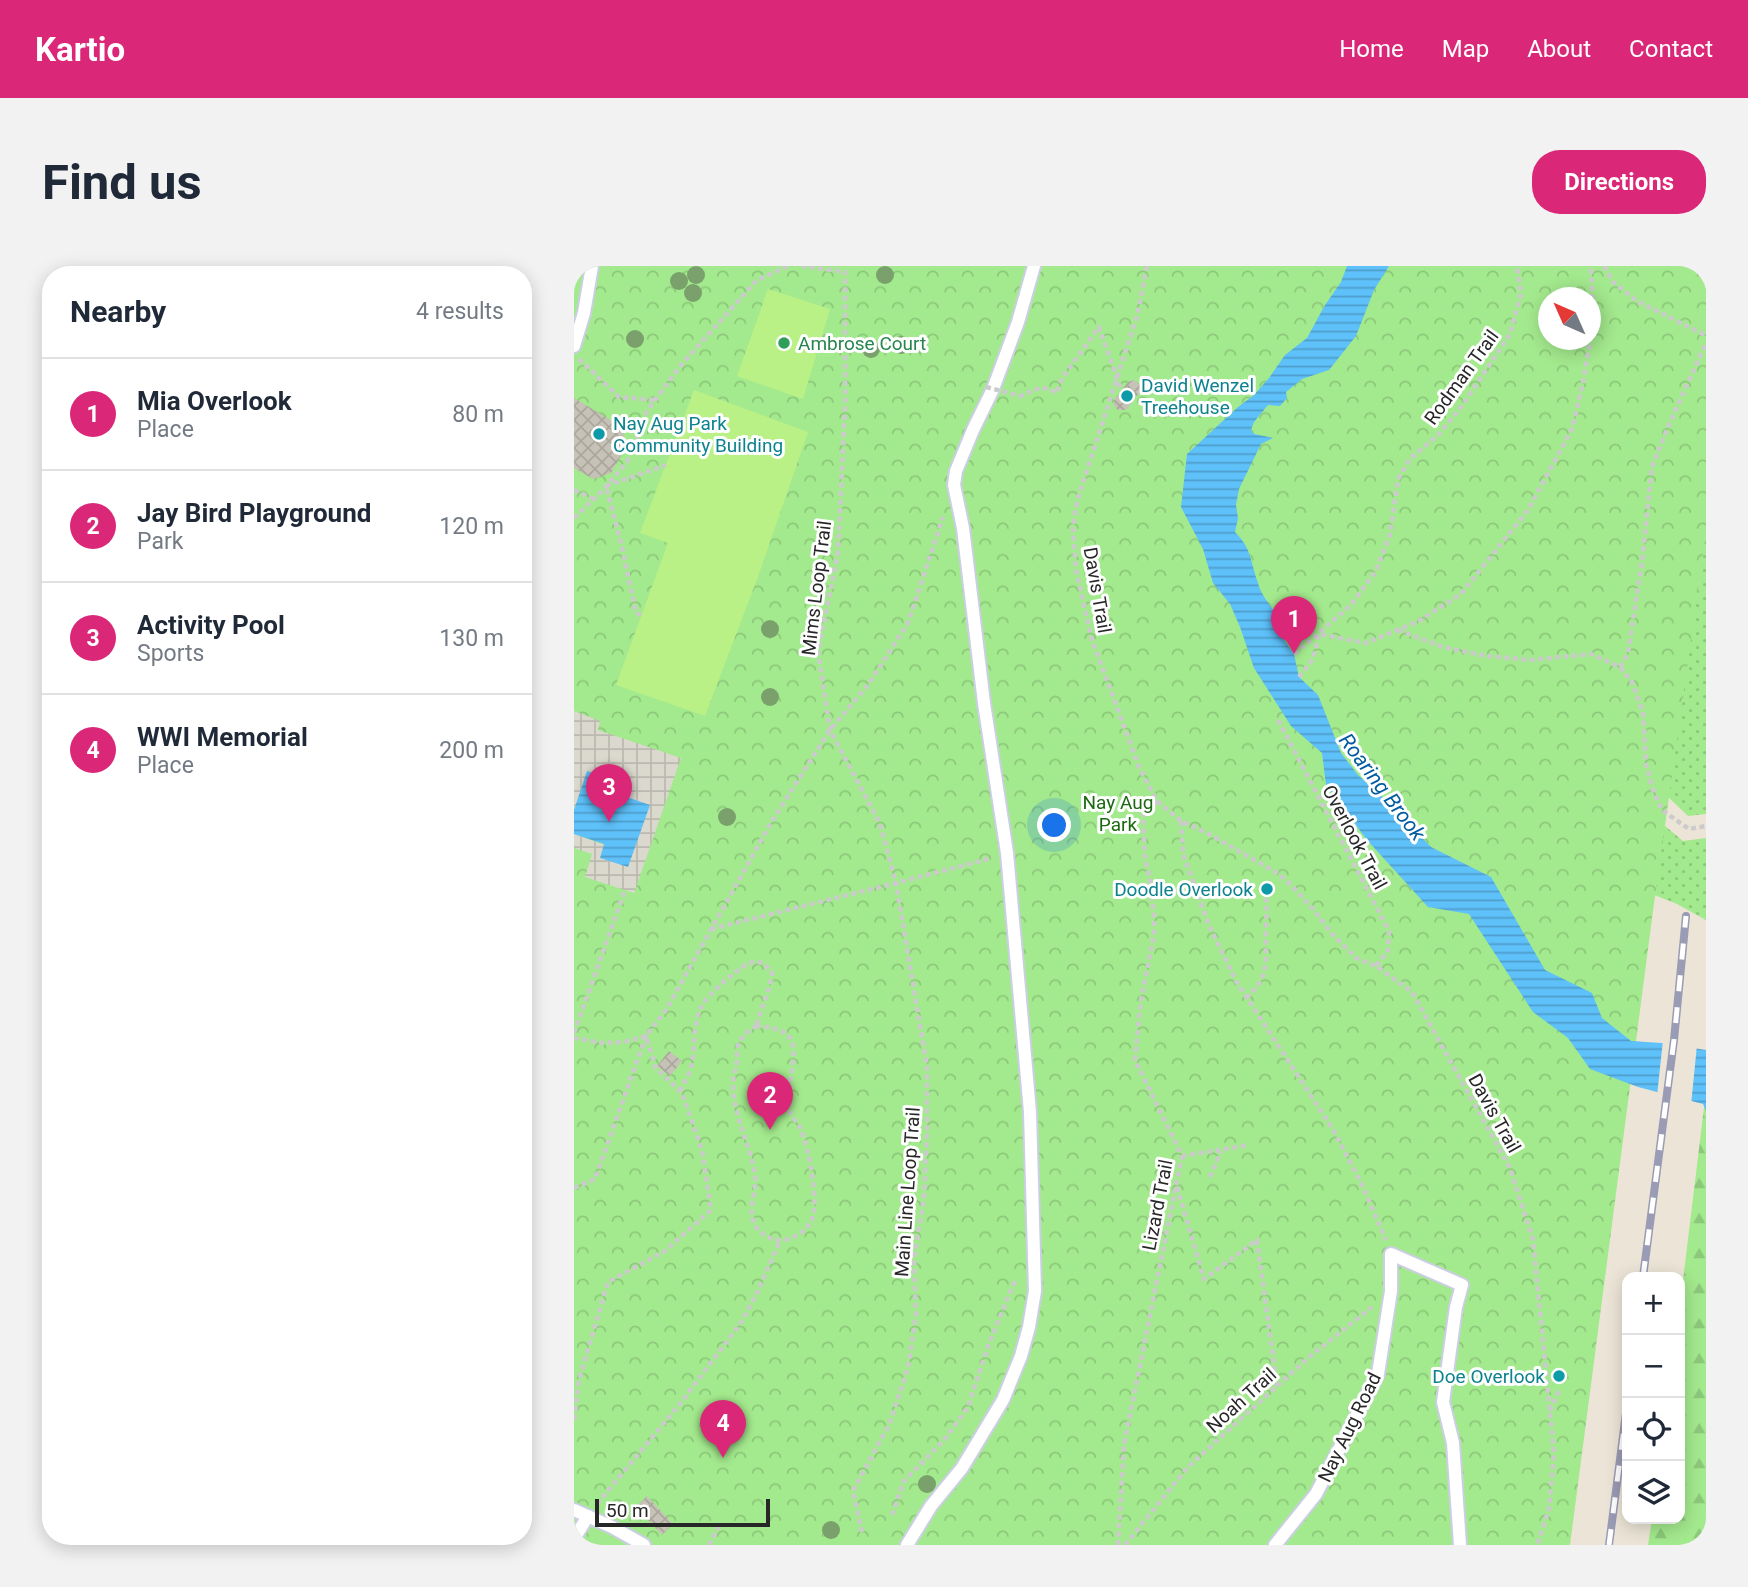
<!DOCTYPE html>
<meta charset="utf-8">
<style>
:root{--surface:#fff;--page:#f2f2f3;--text:#1f2937;--muted:#747a83;--line:#e0e1e3;--accent:#db2777}
body{margin:0;font-family:Roboto,sans-serif;background:var(--page);color:var(--text)}
.controls{position:absolute;right:21px;bottom:21px;display:grid;overflow:hidden;border-radius:14px;box-shadow:0 4px 18px #0003}
.controls button{width:63px;height:63px;display:grid;place-items:center;padding:0;border:0;border-bottom:2px solid var(--line);background:var(--surface);color:var(--text);font:35px sans-serif}
.compass{position:absolute;left:964px;top:21px;width:63px;height:63px;border-radius:50%;background:var(--surface);box-shadow:0 4px 18px #0003;rotate:315deg}
.scale{position:absolute;left:21px;bottom:18px;width:175px;box-sizing:border-box;padding-left:7px;border:4px solid #272727;border-top:0;font-size:19px;line-height:24px;white-space:nowrap;color:#272727;-webkit-text-stroke:5px #fff;paint-order:stroke}
.you{position:absolute;left:481px;top:560px;width:24px;height:24px;margin:-18px;border:5px solid #fff;border-radius:50%;background:#1a73e8;box-shadow:0 0 0 10px #1a73e833}
.badge{display:grid;place-items:center;width:46px;height:46px;border-radius:50%;background:var(--accent);color:#fff;font-size:23px;font-weight:700}
.pin{position:absolute;translate:-50% -58px;filter:drop-shadow(0 2px 4px #0008)}
.pin::after{content:'';position:absolute;top:37px;width:24px;height:21px;background:inherit;clip-path:polygon(0 0,100% 0,50% 100%)}
.list{margin:0;padding:0;list-style:none}
h2{display:flex;justify-content:space-between;align-items:center;height:91px;margin:0;padding:0 28px;font-size:30px}
h2 small{font-size:23px;font-weight:400;color:var(--muted)}
.list li{display:grid;grid-template-columns:46px 1fr auto;gap:21px;align-items:center;box-sizing:border-box;height:112px;padding:0 28px;border-top:2px solid var(--line)}
.list b{display:block;font-size:26px;white-space:nowrap}
.list p{margin:0;font-size:23px;white-space:nowrap;color:var(--muted)}
.list em{font-size:23px;font-style:normal;color:var(--muted)}
.icon{flex:none;width:38px;height:38px;fill:none;stroke:currentColor;stroke-width:2;stroke-linecap:round;stroke-linejoin:round}
.map{position:relative;flex:none;width:1132px;height:1279px;overflow:hidden;border-radius:28px}
header{display:flex;align-items:center;gap:42px;box-sizing:border-box;height:98px;padding:0 35px;background:var(--accent);color:#fff}
header strong{font-size:33px}
nav{display:flex;gap:38px;margin-inline-start:auto;font-size:24px}
.intro{display:flex;align-items:center;justify-content:space-between;box-sizing:border-box;height:168px;padding:0 42px}
h1{margin:0;font-size:49px}
.button{padding:18px 32px;border-radius:28px;background:var(--accent);color:#fff;font-size:24px;font-weight:700}
main{display:flex;gap:42px;padding:0 42px}
aside{flex:1;background:var(--surface);border-radius:28px;box-shadow:0 4px 18px #0003}
.map>svg:first-child{display:block}
.grass{fill:url(#grass-dots)}
.forest{fill:url(#forest-firs)}
.park{fill:url(#park-crowns);fill-rule:evenodd}
.pitch{fill:#baf187}
.plaza{fill:url(#plaza-grid)}
.water{fill:url(#water-rules)}
.pier{fill:#ece5d7}
.building{fill:url(#building-cross-hatch)}
.lines{fill:none;stroke-linecap:round;stroke-linejoin:round}
.service-casing{stroke:#cccee3;stroke-width:16}
.path{stroke:#cbcbcb;stroke-width:4.5;stroke-dasharray:5 3.5;stroke-linecap:butt}
.service{stroke:#fff;stroke-width:12}
.rail-casing{stroke:#9a9bb4;stroke-width:8}
.rail{stroke:#fff;stroke-width:5;stroke-dasharray:16;stroke-linecap:butt}
.path-bridge{stroke:#cbcbcb;stroke-width:4.5;stroke-dasharray:5 3.5;stroke-linecap:butt}
.tree{fill:#7aa16b}
.leisure-dot{fill:#2e9e5b;stroke:#fff;stroke-width:2.5}
.culture-dot{fill:#0f9aa8;stroke:#fff;stroke-width:2.5}
.labels{text-anchor:middle;stroke-width:6;stroke-linejoin:round;paint-order:stroke}
.leisure-label{font-size:19px;fill:#27864d;stroke:#fff;text-anchor:start}
.street-label{font-size:19px;fill:#272727;stroke:#fff}
.culture-label{font-size:19px;fill:#0d838f;stroke:#fff;text-anchor:start}
.park-label{font-size:19px;fill:#1c6a12;stroke:#fff}
.water-label{font-size:21px;font-style:italic;fill:#015ba2;stroke:#fff}
</style>
<header>
<strong>Kartio</strong>
<nav><a>Home</a><a>Map</a><a>About</a><a>Contact</a></nav>
</header>
<div class="intro"><h1>Find us</h1><a class="button">Directions</a></div>
<main>
<aside>
<h2>Nearby<small>4 results</small></h2>
<ul class="list">
<li><span class="badge">1</span><div><b>Mia Overlook</b><p>Place</p></div><em>80 m</em></li>
<li><span class="badge">2</span><div><b>Jay Bird Playground</b><p>Park</p></div><em>120 m</em></li>
<li><span class="badge">3</span><div><b>Activity Pool</b><p>Sports</p></div><em>130 m</em></li>
<li><span class="badge">4</span><div><b>WWI Memorial</b><p>Place</p></div><em>200 m</em></li>
</ul>
</aside>
<div class="map">
<svg width="1132" height="1279" viewBox="0 0 1132 1279">
<defs>
<pattern id="grass-dots" width="8" height="8" patternUnits="userSpaceOnUse" patternTransform="scale(1.75)"><rect width="8" height="8" fill="#a3e98d"/><path d="M2 2h.1M6 6h.1" fill="none" stroke="#8cc87a" stroke-width="1.8" stroke-linecap="round"/></pattern>
<pattern id="forest-firs" width="22" height="20" patternUnits="userSpaceOnUse" patternTransform="scale(1.75)"><rect width="22" height="20" fill="#a3e98d"/><path d="M5 1l3.5 6h-7zM16 11l3.5 6h-7z" fill="#8cc87a"/></pattern>
<pattern id="park-crowns" width="20" height="18" patternUnits="userSpaceOnUse" patternTransform="scale(1.75)"><rect width="20" height="18" fill="#a3e98d"/><path d="M2 6a3 3 0 1 1 6 0M12 15a3 3 0 1 1 6 0" fill="none" stroke="#8cc87a"/></pattern>
<pattern id="plaza-grid" width="8" height="8" patternUnits="userSpaceOnUse" patternTransform="scale(1.75)"><rect width="8" height="8" fill="#dbd8ce"/><path d="M0 4h8M4 0v8" fill="none" stroke="#bcb9b1"/></pattern>
<pattern id="water-rules" width="6" height="5" patternUnits="userSpaceOnUse" patternTransform="scale(1.75)"><rect width="6" height="5" fill="#5ec1fa"/><path d="M0 2.5h6" fill="none" stroke="#4e9dca"/></pattern>
<pattern id="building-cross-hatch" width="8" height="8" patternUnits="userSpaceOnUse" patternTransform="scale(1.75)"><rect width="8" height="8" fill="#c7c2b7"/><path d="M0 0l8 8M0 8l8-8" fill="none" stroke="#aba79d"/></pattern>
</defs>
<rect width="100%" height="100%" fill="#ece5d7"/>
<path class="grass" d="M1132,0v548l-18,2 -22,-21 -14,20 31,26 23,-3v82l-29,-16 -45,-18z"/>
<path class="forest" d="M1132,825v454h-58l4,-26h28v-214z"/>
<path class="park" d="M0,0h1132v267l-53,378 -83,634h-996zM974,32h42v42h-42z"/>
<path class="pitch" d="M194,23l62,20 -27,90 -66,-23z
M120,124l114,42 -49,142 -54,142 -89,-31 52,-142 -28,-10z"/>
<path class="plaza" d="M0,445l26,10 -2,9 83,28 -47,135 -49,-16 7,-23 -18,-6v-14l31,11 23,-60 -40,-14 -14,39z"/>
<path class="water" d="M773,0h42l-15,24 -18,46 -27,34 -27,9 -16,13 1,6 -7,8 -12,-1 -14,17 -3,8 3,4 19,4 -12,6 -22,45 -3,16 2,13 -3,14c17,17 15,29 23,51 3,12 13,23 20,34l-1,13 17,24 5,23 19,18 23,58 17,22 32,29 41,43 60,30 54,93 47,23 10,25 29,23 31,2 44,7v61l-3,-7 -65,-17 -48,-18 -22,-31 -35,-26 -64,-98 -41,-7 -61,-67 -41,-55 -4,-32 -31,-27 -37,-58 -14,-41 -10,-23 -17,-21 -10,-34 -22,-42 6,-53 51,-47 16,-12 15,-17 16,-23 22,-17 18,-33 16,-23z
M13,505l41,13 -4,12 26,9 -22,62 -28,-9 4,-14 -30,-10v-24z"/>
<path class="pier" d="M1089,774l34,5 -6,60 -34,-9z"/>
<path class="building" d="M560,114l7,5 -1,7 -14,18h-8l-4,-4v-6l14,-18z
M0,132l45,27 9,19 -17,29 -18,6 -19,-11z
M95,785l13,10 -12,15 -13,-10z
M73,1230l26,28 -11,11 -26,-28z"/>
<g class="lines">
<defs>
<path id="service" d="M0,80l10,-33 8,-47
M0,1244l38,17 32,18
M0,1273l14,-23
M333,1279l24,-39 31,-38 41,-68 18,-44 8,-29 6,-36 -5,-179 -23,-259 -23,-150 -21,-175 -9,-43 2,-14 17,-41 20,-41 25,-67 16,-56
M701,1279l41,-51 62,-120 13,-83v-37l71,31 -6,22 -13,95 10,41 7,102"/>
</defs>
<use href="#service" class="service-casing"/>
<path class="path" d="M573,0l-10,50 -60,185 -4,27 3,42 16,70 47,127 18,34 24,20 26,12 72,41 11,10 24,26 18,24 24,24 20,8 36,26 98,176 23,72 21,214 -5,55 -12,36
M1030,0l9,16 24,19 66,33 3,-3
M1016,67l3,-14 -2,-53
M5,93l40,38 35,3
M0,224l20,9
M0,252l28,-27 25,-29 20,-51 34,-46 76,-85 31,-14
M67,349l-5,-2 -1,-5 -14,-65 -15,-57 60,-21
M824,364l45,17 43,9 45,4 60,-6 29,13 12,15 11,30 3,52 7,26 9,20 27,19 17,-3
M720,388l56,-48 26,-35 14,-37 8,-55 12,-20 29,-25 23,-28 48,-72 11,-40 -4,-28
M1046,401l8,-14 14,-92 10,-94 15,-38 39,-86
M725,411l14,-18 6,-25 47,9 53,-22 42,-27 67,-84 44,-81 11,-47 7,-42
M704,454l111,211 -1,20 -12,15
M607,555l2,33 25,69 28,58 98,150 28,54 24,55
M137,663l185,-46 -16,-59 -50,-94 -12,-78 20,-99 7,-147v-134l-43,-6
M672,732c25,-22 19,-37 20,-66 0,-12 1,-22 0,-34
M182,760c11,1 27,2 34,12 10,12 -6,55 0,74 2,6 9,11 11,18 8,18 18,71 11,89 -4,11 -17,19 -28,21 -11,2 -26,-7 -30,-17 -7,-17 4,-32 1,-48 -5,-30 -20,-56 -22,-87 -1,-9 3,-18 4,-27 1,-4 -1,-11 1,-15 2,-9 11,-15 18,-20z
M0,767l51,-143
M0,772l28,5 22,-1 22,-6 20,-26 106,-189 58,-91 38,-45 40,-62 35,-106
M106,825c3,-6 7,-13 10,-20 6,-20 2,-44 11,-64 5,-11 41,-44 53,-45 8,-1 12,4 18,10l-2,13 -14,41
M608,890l67,-11
M636,911l11,-26
M603,921l27,92 53,-39 20,146
M0,922l21,-9 51,-143 10,32 26,25 20,57 9,60 -46,41 -57,31 -29,98 -5,41
M976,1145l10,-22
M23,1238l86,-104 57,-76 17,-31 23,-52
M318,1249l12,-34 40,-41 24,-33 20,-61 26,-63 3,-4
M288,1266l-9,-41 36,-66 19,-57 8,-53 -2,-56 10,-61 3,-67v-64l-31,-184 96,-25
M135,1279l11,-21
M544,1279l6,-100 58,-289 -47,-96 6,-60 13,-65v-21l-5,-39 -4,-16 -2,-43 14,-15
M551,1279l63,-78 120,-109 64,-51"/>
<use href="#service" class="service"/>
<defs>
<path id="rail" d="M1069,1011l31,-237 12,-124
M1035,1279l18,-140"/>
</defs>
<use href="#rail" class="rail-casing"/>
<use href="#rail" class="rail"/>
<path class="path-bridge" d="M412,121l35,9c15,-7 21,-12 36,-3l5,-15 37,-51 22,63"/>
</g>
<g class="tree">
<circle cx="122" cy="9" r="9"/>
<circle cx="311" cy="9" r="9"/>
<circle cx="105" cy="15" r="9"/>
<circle cx="119" cy="27" r="9"/>
<circle cx="61" cy="73" r="9"/>
<circle cx="327" cy="79" r="9"/>
<circle cx="297" cy="83" r="9"/>
<circle cx="196" cy="363" r="9"/>
<circle cx="196" cy="431" r="9"/>
<circle cx="153" cy="551" r="9"/>
<circle cx="353" cy="1218" r="9"/>
<circle cx="257" cy="1264" r="9"/>
</g>
<circle class="leisure-dot" cx="210" cy="77" r="7"/>
<g class="culture-dot">
<circle cx="553" cy="130" r="7"/>
<circle cx="25" cy="168" r="7"/>
<circle cx="693" cy="623" r="7"/>
<circle cx="985" cy="1110" r="7"/>
</g>
<g class="labels">
<g class="leisure-label">
<text x="224" y="84">Ambrose Court</text>
</g>
<g class="street-label">
<text transform="translate(887 111) rotate(-54)" y="7">Rodman Trail</text>
<text transform="translate(242 322) rotate(-83)" y="7">Mims Loop Trail</text>
<text transform="translate(524 324) rotate(80)" y="7">Davis Trail</text>
<text transform="translate(781 571) rotate(62)" y="7">Overlook Trail</text>
<text transform="translate(921 847) rotate(61)" y="7">Davis Trail</text>
<text transform="translate(333 926) rotate(-86)" y="7">Main Line Loop Trail</text>
<text transform="translate(583 939) rotate(-79)" y="7">Lizard Trail</text>
<text transform="translate(667 1134) rotate(-42)" y="7">Noah Trail</text>
<text transform="translate(775 1161) rotate(-64)" y="7">Nay Aug Road</text>
</g>
<g class="culture-label">
<text x="567" y="126">David Wenzel<tspan x="567" dy="22">Treehouse</tspan></text>
<text x="39" y="164">Nay Aug Park<tspan x="39" dy="22">Community Building</tspan></text>
<text x="679" y="630" text-anchor="end">Doodle Overlook</text>
<text x="971" y="1117" text-anchor="end">Doe Overlook</text>
</g>
<g class="park-label">
<text x="544" y="543">Nay Aug<tspan x="544" dy="22">Park</tspan></text>
</g>
<g class="water-label">
<text transform="translate(808 521) rotate(53)" y="7">Roaring Brook</text>
</g>
</g>
</svg>
<div class="controls">
<button>+</button>
<button>−</button>
<button><svg class="icon" aria-label="locate" viewBox="0 0 24 24"><circle cx="12" cy="12" r="6"/><path d="M12 2v4M12 18v4M2 12h4M18 12h4"/></svg></button>
<button><svg class="icon" aria-label="layers" viewBox="0 0 24 24"><path d="M12 4l9 5-9 5-9-5zM3 14l9 5 9-5"/></svg></button>
</div>
<svg class="compass" viewBox="-18 -18 36 36"><path d="M0-13l5 13h-10z" fill="#e53935"/><path d="M0 13l5-13h-10z" fill="#747a83"/></svg>
<div class="scale">50 m</div>
<div class="you"></div>
<div class="pin badge" style="left:720px;top:388px">1</div>
<div class="pin badge" style="left:196px;top:864px">2</div>
<div class="pin badge" style="left:35px;top:556px">3</div>
<div class="pin badge" style="left:149px;top:1192px">4</div>
</div>
</main>
